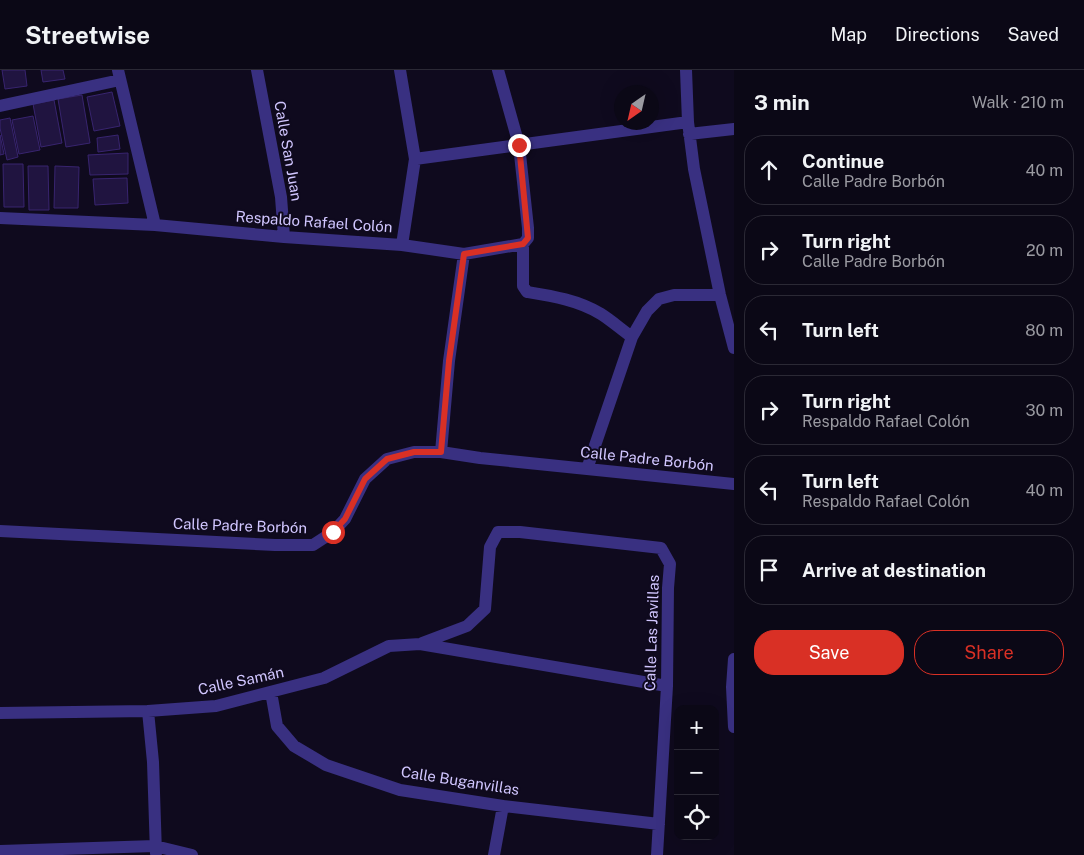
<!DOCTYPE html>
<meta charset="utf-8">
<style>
:root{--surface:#0b0816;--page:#14111f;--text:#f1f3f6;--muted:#9a9aa1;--line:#2b2935;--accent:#d93025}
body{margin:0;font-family:"Public Sans",sans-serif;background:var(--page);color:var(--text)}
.controls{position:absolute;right:15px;bottom:15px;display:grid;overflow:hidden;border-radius:10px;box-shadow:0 5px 20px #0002}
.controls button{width:45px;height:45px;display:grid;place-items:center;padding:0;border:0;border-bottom:1px solid var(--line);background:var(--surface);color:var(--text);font:25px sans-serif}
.compass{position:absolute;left:614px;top:15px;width:45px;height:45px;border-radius:50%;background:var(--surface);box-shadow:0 5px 20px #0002;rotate:214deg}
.stop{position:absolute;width:15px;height:15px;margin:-11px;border:4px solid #d93025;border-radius:50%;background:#fff}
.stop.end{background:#d93025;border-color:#fff;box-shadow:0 1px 5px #0008}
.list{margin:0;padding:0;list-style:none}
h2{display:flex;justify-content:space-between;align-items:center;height:65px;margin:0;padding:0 20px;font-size:21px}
h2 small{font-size:16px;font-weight:400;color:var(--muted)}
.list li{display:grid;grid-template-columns:32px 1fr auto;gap:15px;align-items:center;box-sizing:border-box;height:70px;margin:0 10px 10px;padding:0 10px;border:1px solid var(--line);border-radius:20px}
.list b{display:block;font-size:19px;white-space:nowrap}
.list p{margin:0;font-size:16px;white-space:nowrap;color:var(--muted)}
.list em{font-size:16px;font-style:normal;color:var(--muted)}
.actions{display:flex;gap:10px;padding:15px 20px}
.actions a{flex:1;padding:11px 0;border:1px solid var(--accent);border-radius:20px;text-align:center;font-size:18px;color:var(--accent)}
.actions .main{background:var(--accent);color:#fff}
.icon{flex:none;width:28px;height:28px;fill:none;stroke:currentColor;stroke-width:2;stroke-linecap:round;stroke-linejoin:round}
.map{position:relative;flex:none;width:734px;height:785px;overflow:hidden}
header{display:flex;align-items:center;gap:30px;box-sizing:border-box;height:70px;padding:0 25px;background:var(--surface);border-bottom:1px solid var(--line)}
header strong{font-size:24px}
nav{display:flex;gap:28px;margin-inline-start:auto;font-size:18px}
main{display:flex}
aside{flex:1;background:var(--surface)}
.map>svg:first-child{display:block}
.building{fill:#201440;stroke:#38246f}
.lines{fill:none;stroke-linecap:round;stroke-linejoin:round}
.minor{stroke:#393081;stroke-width:12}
.route{stroke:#d93025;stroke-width:6}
.labels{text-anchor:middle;stroke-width:4;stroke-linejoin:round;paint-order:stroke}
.street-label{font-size:15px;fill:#d1c6ff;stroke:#0f0a1e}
</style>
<header>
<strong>Streetwise</strong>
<nav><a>Map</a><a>Directions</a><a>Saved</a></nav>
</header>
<main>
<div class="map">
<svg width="734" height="785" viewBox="0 0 734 785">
<rect width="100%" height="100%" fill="#0f0a1e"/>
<path class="building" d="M2,0h23l2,16 -22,3z
M41,0h22l2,9 -22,3z
M112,22l8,34 -26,5 -7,-34z
M82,25l8,48 -24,4 -8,-48z
M54,30l8,43 -21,4 -8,-43z
M33,46l7,34 -21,4 -7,-34z
M10,48l8,39 -11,3 -7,-32v-8z
M0,65l4,19 -4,1z
M118,65l2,14 -22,3 -1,-14z
M128,83v21l-38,1 -2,-20z
M3,94h20l1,43h-20z
M28,96h20l1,44h-20z
M55,96l24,1 -1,41h-24z
M127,108l1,25 -33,2 -2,-26z"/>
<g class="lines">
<path class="minor" d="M118,0l37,155
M257,0l24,127 3,40
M400,0l15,89 -13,86
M686,0l2,52 6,47 26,126 14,53
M0,36l120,-26
M689,64l45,-5
M415,89l273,-37
M0,148l155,7 129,12 118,8 62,9 59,-10 5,-6v-10l-9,-83 -21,-75
M523,174v42l4,6c25,4 51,8 74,22 11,7 21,16 31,23
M441,382l8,-91 15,-107
M587,399l45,-132 15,-26 12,-12 15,-4h46
M0,461l275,14h38l20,-13 12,-13 20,-40 22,-20 27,-7h27l39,6 254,26
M422,573l45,-17 18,-17 5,-62 8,-15h22l141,16 9,16 -2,24 -1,98 -10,169
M734,589l-2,28 2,40
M271,622l6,34 17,20 32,19 74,25 103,16 156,18
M148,641l5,51 3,91
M0,643l148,-2 68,-5 108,-28 65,-32 31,-2 247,42
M0,781l155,-5 37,9
M494,785l9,-49"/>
</g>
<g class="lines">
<path class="route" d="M333,462l12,-13 20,-40 22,-20 27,-7h27l8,-91 15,-107 59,-10 5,-6 -9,-93"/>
</g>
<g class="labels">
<g class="street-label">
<text transform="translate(288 81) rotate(80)" y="5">Calle San Juan</text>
<text transform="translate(314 152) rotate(4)" y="5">Respaldo Rafael Colón</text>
<text transform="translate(647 389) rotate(6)" y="5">Calle Padre Borbón</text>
<text transform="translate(240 456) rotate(2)" y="5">Calle Padre Borbón</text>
<text transform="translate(652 563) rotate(-88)" y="5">Calle Las Javillas</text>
<text transform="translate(241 611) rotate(-12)" y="5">Calle Samán</text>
<text transform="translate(460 711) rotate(9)" y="5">Calle Buganvillas</text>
</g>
</g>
</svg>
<div class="controls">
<button>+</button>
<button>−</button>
<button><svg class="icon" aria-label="locate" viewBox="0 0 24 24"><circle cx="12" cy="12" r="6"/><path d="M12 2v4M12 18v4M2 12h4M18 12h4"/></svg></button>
</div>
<svg class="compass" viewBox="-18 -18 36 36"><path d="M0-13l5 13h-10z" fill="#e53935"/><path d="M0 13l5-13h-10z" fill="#9a9aa1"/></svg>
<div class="stop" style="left:333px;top:462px"></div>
<div class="stop end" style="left:519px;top:75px"></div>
</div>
<aside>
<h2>3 min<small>Walk · 210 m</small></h2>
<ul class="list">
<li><svg class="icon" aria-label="ahead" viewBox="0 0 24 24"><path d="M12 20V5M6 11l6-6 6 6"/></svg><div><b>Continue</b><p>Calle Padre Borbón</p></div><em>40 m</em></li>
<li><svg class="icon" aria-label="right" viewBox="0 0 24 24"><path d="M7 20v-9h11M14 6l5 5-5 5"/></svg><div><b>Turn right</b><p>Calle Padre Borbón</p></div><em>20 m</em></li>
<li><svg class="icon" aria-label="left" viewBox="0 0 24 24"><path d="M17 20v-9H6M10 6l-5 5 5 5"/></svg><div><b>Turn left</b></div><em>80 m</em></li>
<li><svg class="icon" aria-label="right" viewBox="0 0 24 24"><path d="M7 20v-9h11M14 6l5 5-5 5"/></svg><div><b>Turn right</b><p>Respaldo Rafael Colón</p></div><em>30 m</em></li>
<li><svg class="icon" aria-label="left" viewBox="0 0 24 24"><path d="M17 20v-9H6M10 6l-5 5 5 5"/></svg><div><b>Turn left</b><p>Respaldo Rafael Colón</p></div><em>40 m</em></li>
<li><svg class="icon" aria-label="arrive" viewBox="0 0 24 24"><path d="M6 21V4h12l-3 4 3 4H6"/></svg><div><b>Arrive at destination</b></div></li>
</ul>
<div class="actions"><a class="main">Save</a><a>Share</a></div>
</aside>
</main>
